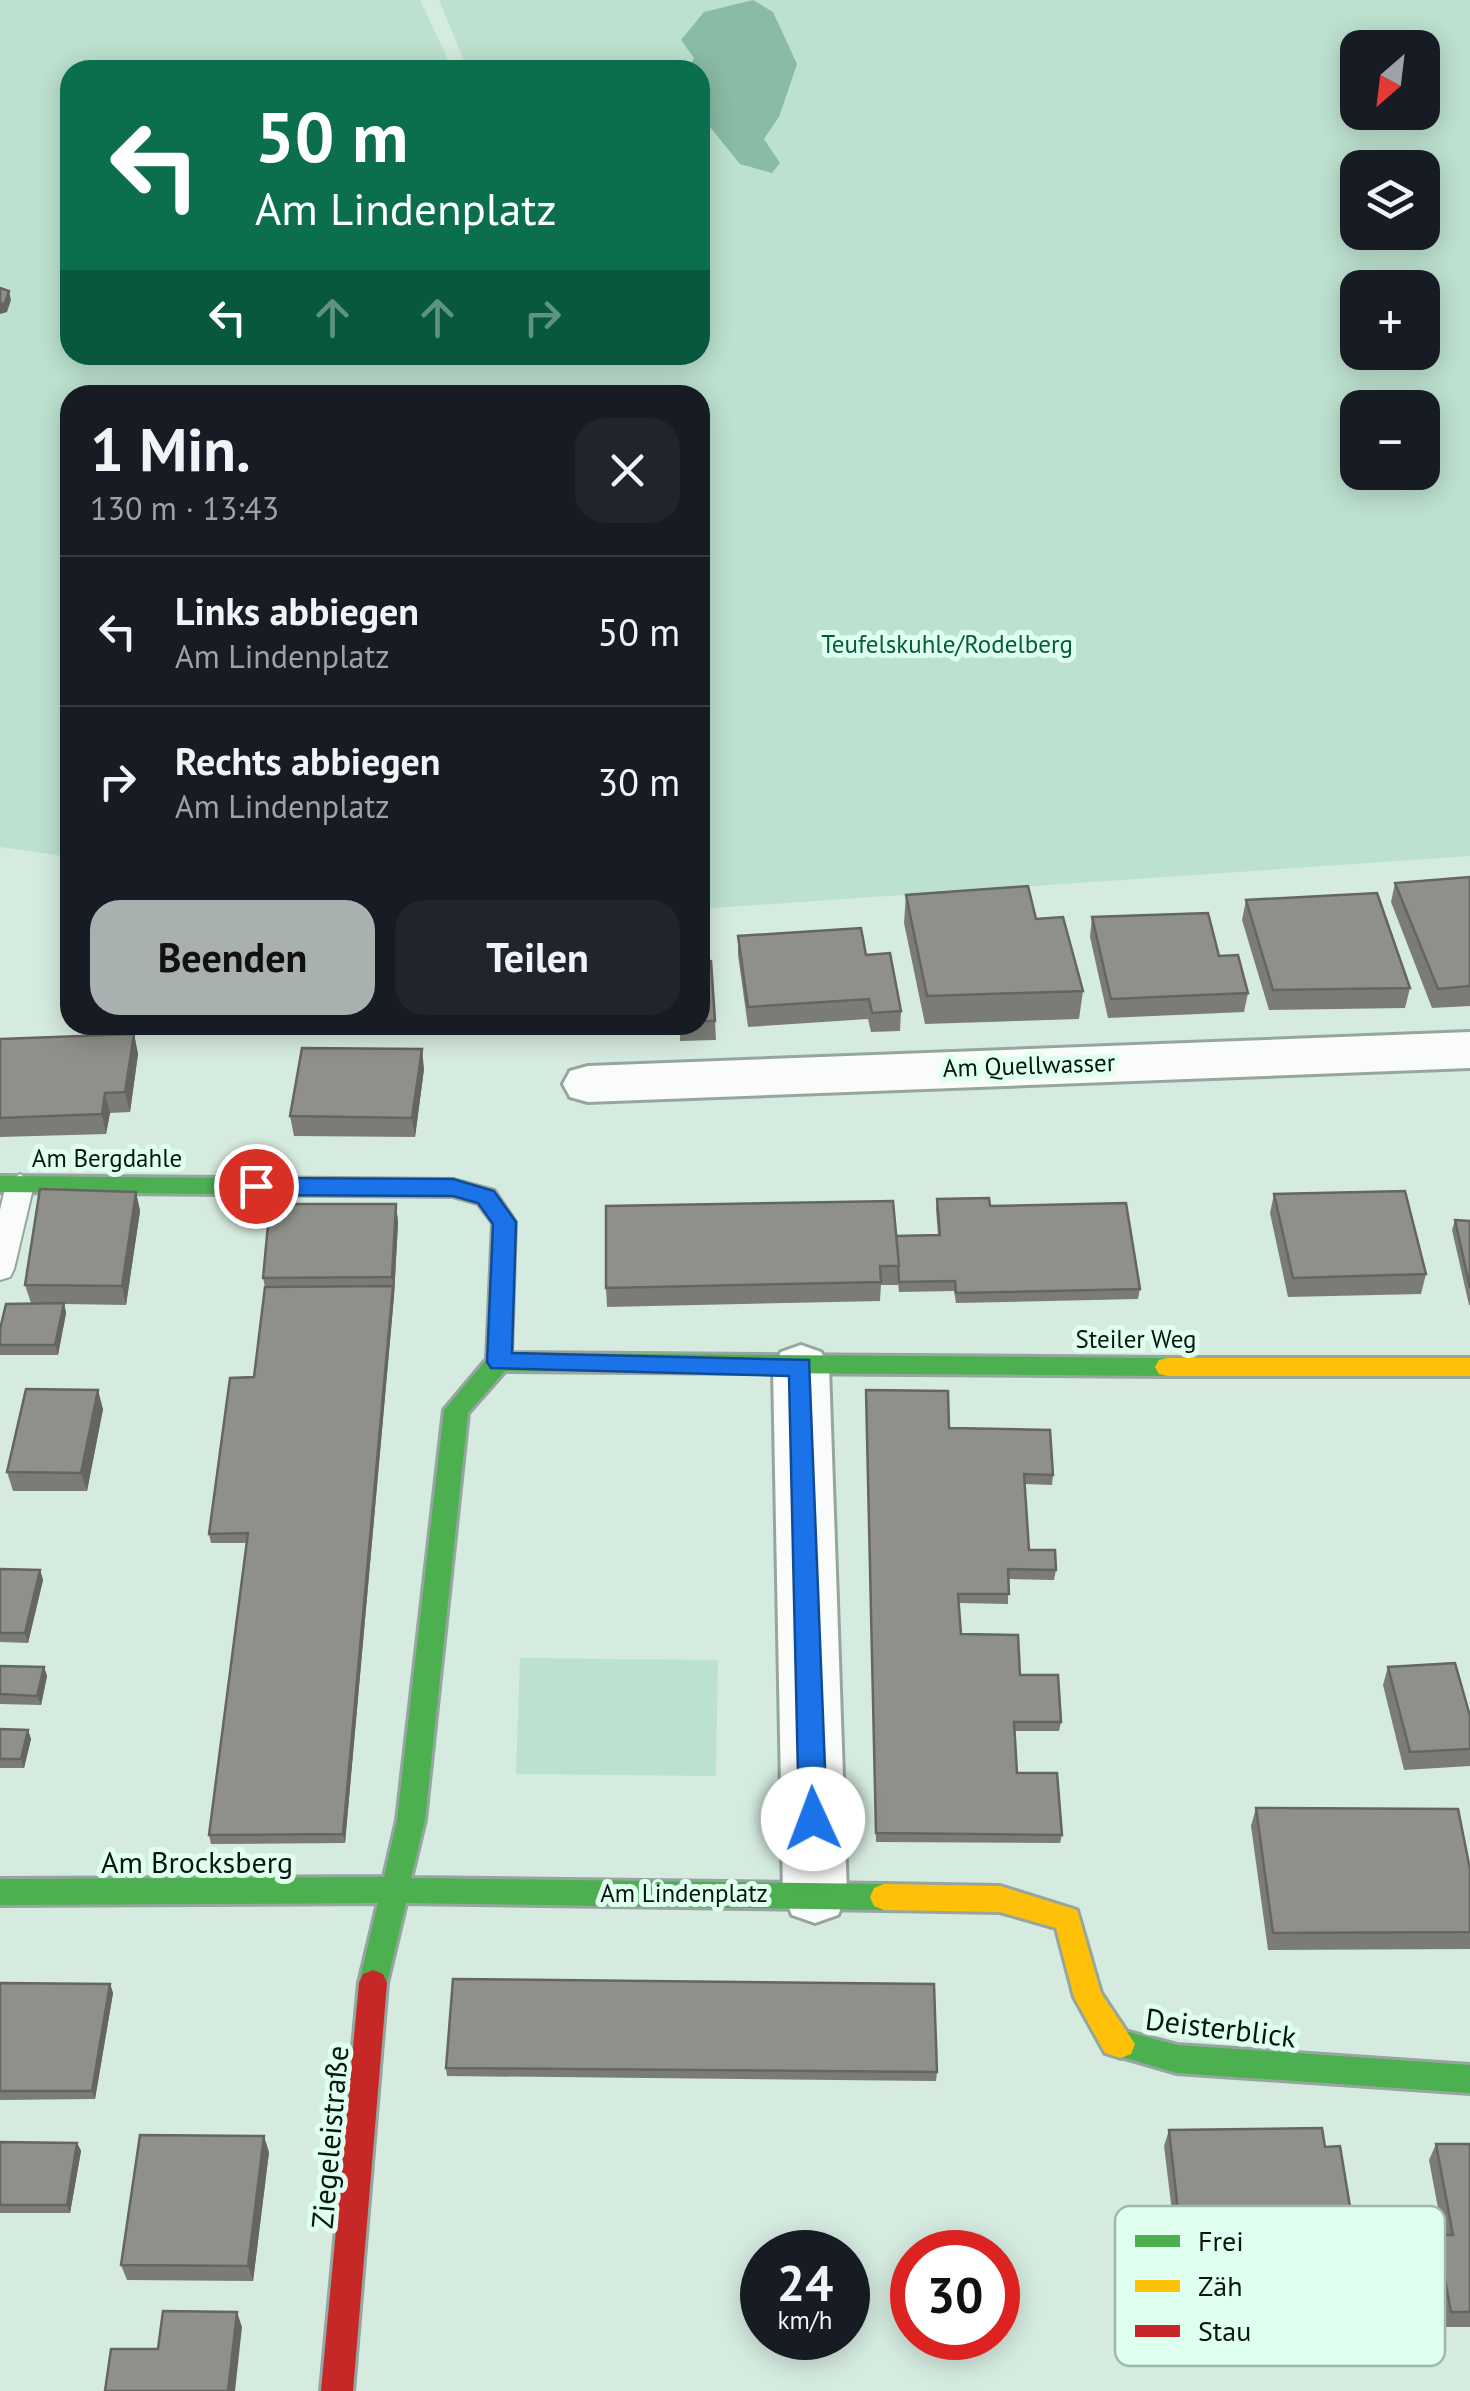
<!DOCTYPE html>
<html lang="de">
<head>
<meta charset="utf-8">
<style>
  :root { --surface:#171b24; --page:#20242c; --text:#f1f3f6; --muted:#9ea1a6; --line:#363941; --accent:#a8b1af }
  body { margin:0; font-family:"PT Sans",sans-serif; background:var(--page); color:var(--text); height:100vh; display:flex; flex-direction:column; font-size:38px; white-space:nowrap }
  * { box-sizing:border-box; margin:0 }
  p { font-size:32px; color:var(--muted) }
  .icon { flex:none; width:55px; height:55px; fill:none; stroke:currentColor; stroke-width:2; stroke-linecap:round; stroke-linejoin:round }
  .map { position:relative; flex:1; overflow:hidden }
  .drawer { position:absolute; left:60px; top:385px; width:650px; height:650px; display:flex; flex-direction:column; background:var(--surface); border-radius:30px; box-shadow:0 5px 25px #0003 }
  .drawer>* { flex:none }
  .top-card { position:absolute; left:60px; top:60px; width:650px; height:305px; border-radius:30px; box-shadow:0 5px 25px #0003; background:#0b6e4f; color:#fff; overflow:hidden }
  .needle { width:65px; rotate:208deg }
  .controls { position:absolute; left:1340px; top:30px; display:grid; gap:20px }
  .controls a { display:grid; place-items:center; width:100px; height:100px; border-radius:20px; background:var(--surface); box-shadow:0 5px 25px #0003; font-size:50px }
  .speed { position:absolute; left:740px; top:2230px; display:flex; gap:20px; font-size:50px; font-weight:700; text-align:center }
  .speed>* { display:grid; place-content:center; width:130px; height:130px; border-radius:50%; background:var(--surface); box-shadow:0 5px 25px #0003; line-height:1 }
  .speed small { font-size:25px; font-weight:400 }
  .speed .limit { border:15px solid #d22; background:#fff; color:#111 }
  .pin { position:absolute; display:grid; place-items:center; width:85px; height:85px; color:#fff; margin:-42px; border:5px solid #fff; border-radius:50%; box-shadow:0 2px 10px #0007 }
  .me { position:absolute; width:110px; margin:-55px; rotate:358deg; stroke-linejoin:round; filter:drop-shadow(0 0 8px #0008) }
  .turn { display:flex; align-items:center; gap:35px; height:210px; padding:0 30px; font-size:45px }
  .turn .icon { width:130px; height:130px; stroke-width:2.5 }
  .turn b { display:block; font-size:70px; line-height:85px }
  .lanes { display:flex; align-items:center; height:95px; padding:0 30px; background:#0003; justify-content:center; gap:50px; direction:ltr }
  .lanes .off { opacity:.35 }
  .round { display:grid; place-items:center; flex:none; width:105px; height:105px; border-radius:30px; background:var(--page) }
  .overview { display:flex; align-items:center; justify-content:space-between; height:170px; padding:0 30px }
  h1 { font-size:60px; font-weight:600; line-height:75px }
  .button { display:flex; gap:20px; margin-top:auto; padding:20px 30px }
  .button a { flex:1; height:115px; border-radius:30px; background:var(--accent); color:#111; font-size:40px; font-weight:600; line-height:115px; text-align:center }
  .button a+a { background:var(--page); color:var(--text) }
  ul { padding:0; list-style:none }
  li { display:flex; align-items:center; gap:30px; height:150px; padding:0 30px; border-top:2px solid var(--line) }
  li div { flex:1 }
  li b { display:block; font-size:38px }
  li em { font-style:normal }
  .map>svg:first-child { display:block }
  .green { fill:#bde1cf; fill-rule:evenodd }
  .water { fill:#89bba5 }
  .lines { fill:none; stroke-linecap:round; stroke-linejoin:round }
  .lane-casing { stroke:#96a69e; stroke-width:4 }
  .street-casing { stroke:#96a69e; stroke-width:6 }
  .fast-casing { stroke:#96a69e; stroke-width:6 }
  .slow-casing { stroke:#96a69e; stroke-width:6 }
  .jam-casing { stroke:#96a69e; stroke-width:6 }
  .lane { fill:#f9fcfa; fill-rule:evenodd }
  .street { fill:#f9fcfa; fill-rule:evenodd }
  .fast { fill:#4caf50; fill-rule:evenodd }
  .slow { fill:#ffc107; fill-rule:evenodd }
  .jam { fill:#c62828; fill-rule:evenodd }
  .wall { fill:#7c7c77 }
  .shaded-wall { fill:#656561 }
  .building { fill:#90908a; stroke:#656561; stroke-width:2.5 }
  .route { fill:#1a73e8; stroke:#114b97; stroke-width:2.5 }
  .labels { text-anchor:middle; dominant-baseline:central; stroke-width:10; stroke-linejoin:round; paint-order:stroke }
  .park-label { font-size:25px; fill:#055a3f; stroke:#dfffef }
  .street-label { font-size:25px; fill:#07150f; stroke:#dfffef }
  .near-street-label { font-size:30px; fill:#07150f; stroke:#dfffef }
  .key { fill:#dfffef; stroke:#9eb9ac; stroke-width:2.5 }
  .key-label { font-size:28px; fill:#07150f }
</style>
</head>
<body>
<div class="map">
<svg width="1470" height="2391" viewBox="0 0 1470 2391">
  <rect width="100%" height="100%" fill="#d5ebe0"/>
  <g class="green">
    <path d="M0,0H420L453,70H70V355H700V115L740,164H780L764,139L779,117L694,59L688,70H468L439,0H1470V856L700,909V395H70V857L0,847ZM1358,48H1422V112H1358ZM1358,168H1422V232H1358ZM1358,288H1422V352H1358ZM1358,408H1422V472H1358Z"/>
    <polygon points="520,1658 718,1660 716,1776 516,1774"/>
  </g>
  <polygon class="water" points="753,0 773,12 797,64 779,117 764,139 780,163 772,173 740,164 700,115 700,70 688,70 694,58 681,40 704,12"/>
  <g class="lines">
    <defs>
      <polygon id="lane" points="20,1174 34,1184 14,1269 10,1277 0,1280 0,1210 6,1184"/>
      <g id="street">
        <polygon points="1470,1032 1470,1068 588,1102 570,1097 563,1084 570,1071 588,1066"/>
        <polygon points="801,1345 821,1352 829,1367 847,1894 838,1915 815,1923 792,1915 783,1894 773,1367 781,1352"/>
      </g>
      <g id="fast">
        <polygon points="0,1176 453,1180 494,1191 515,1222 511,1353 1167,1358 1175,1360 1179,1367 1175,1374 1167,1376 505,1371 468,1413 425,1820 411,1878 884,1884 894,1888 898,1897 894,1906 884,1910 406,1903 387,1983 383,1992 373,1996 363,1992 359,1983 378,1903 0,1905 0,1879 384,1877 397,1820 444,1410 487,1359 493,1223 478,1203 453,1196 0,1192"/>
        <polygon points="1121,2030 1177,2045 1470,2065 1470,2093 1177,2073 1111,2054 1107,2044 1111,2034"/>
      </g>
      <g id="slow">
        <polygon points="1167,1358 1470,1358 1470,1376 1167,1376 1159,1374 1155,1367 1159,1360"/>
        <polygon points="884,1884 1000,1886 1077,1910 1101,1993 1135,2044 1131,2054 1121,2058 1105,2053 1074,1997 1056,1928 1000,1912 884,1910 874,1906 870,1897 874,1888"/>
      </g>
      <polygon id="jam" points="373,1970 383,1974 387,1983 353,2391 321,2391 359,1983 363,1974"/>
    </defs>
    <use href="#lane" class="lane-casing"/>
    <use href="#street" class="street-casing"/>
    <use href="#fast" class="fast-casing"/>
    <use href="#slow" class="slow-casing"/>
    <use href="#jam" class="jam-casing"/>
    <use href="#lane" class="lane"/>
    <use href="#street" class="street"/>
    <use href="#fast" class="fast"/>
    <use href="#slow" class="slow"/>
    <use href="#jam" class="jam"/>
  </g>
  <g class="wall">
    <polygon points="1470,877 1470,1006 1432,1008 1391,902 1395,883"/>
    <polygon points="906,895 1036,919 1083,991 1079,1019 925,1024 904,923"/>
    <polygon points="1246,900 1410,988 1405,1008 1269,1010 1242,920"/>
    <polygon points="1092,917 1219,956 1248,993 1244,1012 1108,1018 1090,937"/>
    <polygon points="738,936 866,955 901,1011 900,1031 871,1032 868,1019 748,1027 738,955"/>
    <polygon points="700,962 715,1021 716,1040 680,1041 680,1031 564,1035 564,1025 700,1025"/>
    <polygon points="134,1034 138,1054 130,1112 110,1113 106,1134 0,1137 0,1039"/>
    <polygon points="424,1069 415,1137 294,1136 290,1116"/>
    <polygon points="136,1192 140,1211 126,1305 64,1304 66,1313 58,1355 0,1355 0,1329 31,1303 25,1285"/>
    <polygon points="1274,1194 1426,1274 1421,1294 1288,1297 1270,1213"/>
    <polygon points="937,1199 990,1206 1140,1289 1138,1299 956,1303 954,1291 899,1292 898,1283 898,1285 881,1285 880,1301 607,1307 606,1288 896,1236 938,1235 936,1209"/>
    <polygon points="396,1204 398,1223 394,1296 345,1843 211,1844 209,1835 246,1543 211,1543 209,1534 254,1377 265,1287 263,1278"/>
    <polygon points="1455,1220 1470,1221 1470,1305 1469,1305 1452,1230"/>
    <polygon points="866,1390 1053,1475 1052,1485 1024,1484 1029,1550 1056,1570 1054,1580 1008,1579 1008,1604 959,1603 961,1634 1020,1675 1061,1722 1059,1731 1014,1731 1017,1773 1062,1835 1060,1843 876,1842"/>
    <polygon points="103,1409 87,1491 13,1491 7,1472"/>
    <polygon points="0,1569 40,1570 43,1580 28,1643 0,1642"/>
    <polygon points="0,1666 44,1667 47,1676 41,1705 0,1704"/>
    <polygon points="1388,1667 1470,1716 1470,1766 1404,1770 1383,1685"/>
    <polygon points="0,1729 28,1730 31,1739 24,1768 0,1768"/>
    <polygon points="1256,1808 1470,1869 1470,1949 1268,1950 1251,1826"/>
    <polygon points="0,1983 110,1984 113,1993 95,2099 0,2100"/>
    <polygon points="446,2068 937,2072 936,2081 447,2076"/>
    <polygon points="1169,2130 1325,2147 1369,2322 1363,2337 1308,2337 1296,2255 1227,2255 1232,2297 1227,2311 1162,2312 1153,2236 1158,2221 1173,2220 1164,2146"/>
    <polygon points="0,2142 77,2143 81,2151 70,2213 0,2213"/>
    <polygon points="1436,2144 1470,2144 1470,2327 1444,2327 1430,2250 1437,2235 1443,2235 1429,2160"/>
    <polygon points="269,2152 253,2281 127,2280 121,2265"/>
  </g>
  <g class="shaded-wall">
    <polygon points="9,291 11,300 7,312 0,314 0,304"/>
    <polygon points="134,1034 138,1054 130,1112 125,1092"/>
    <polygon points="422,1049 424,1069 415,1137 412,1118"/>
    <polygon points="105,1093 110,1113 106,1134 102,1114"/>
    <polygon points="136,1192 140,1211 126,1305 122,1286"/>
    <polygon points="396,1204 398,1223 394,1296 345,1843 343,1834 393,1286 392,1277"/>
    <polygon points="64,1303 66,1313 58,1355 55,1345"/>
    <polygon points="98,1390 103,1409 87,1491 81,1473"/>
    <polygon points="40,1570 43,1580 28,1643 25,1633"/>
    <polygon points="44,1667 47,1676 41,1705 37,1696"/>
    <polygon points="28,1730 31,1739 24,1768 21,1759"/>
    <polygon points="110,1984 113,1993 95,2099 92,2091"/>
    <polygon points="264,2136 269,2152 253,2281 248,2266"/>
    <polygon points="77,2143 81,2151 70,2213 67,2205"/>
    <polygon points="237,2312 242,2327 235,2391 228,2391"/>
  </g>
  <g class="building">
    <polygon points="0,288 9,291 5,303 0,304"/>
    <polygon points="1470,877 1470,986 1438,989 1395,883"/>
    <polygon points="1028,886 1036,919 1063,917 1083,991 927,996 906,895"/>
    <polygon points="1377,893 1410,988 1273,990 1246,900"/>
    <polygon points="1208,913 1219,956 1238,955 1248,993 1111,999 1092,917"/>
    <polygon points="861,928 866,955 890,953 901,1011 872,1013 869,999 748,1007 738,936"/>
    <polygon points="711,961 715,1021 700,1021 700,962"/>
    <polygon points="134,1034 125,1092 105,1093 102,1114 0,1118 0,1039"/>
    <polygon points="302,1048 422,1049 412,1118 290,1116"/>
    <polygon points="40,1189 136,1192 122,1286 25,1285"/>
    <polygon points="1405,1191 1426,1274 1293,1278 1274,1194"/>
    <polygon points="989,1198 990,1206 1126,1203 1140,1289 956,1293 955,1281 899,1282 896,1236 940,1235 937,1199"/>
    <polygon points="893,1201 899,1266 880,1266 881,1282 606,1288 606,1206"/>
    <polygon points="270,1204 396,1204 392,1277 263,1278"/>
    <polygon points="1455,1220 1470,1221 1470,1288"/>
    <polygon points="393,1286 343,1834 209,1835 248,1533 209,1534 230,1378 254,1377 265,1287"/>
    <polygon points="64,1303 55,1345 0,1345 0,1329 6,1304"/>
    <polygon points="26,1389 98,1390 81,1473 7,1472"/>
    <polygon points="866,1390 948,1391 949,1428 1050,1430 1053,1475 1024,1474 1029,1550 1055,1550 1056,1570 1008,1569 1009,1594 958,1594 961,1634 1018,1635 1020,1675 1058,1675 1061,1722 1014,1722 1017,1773 1057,1773 1062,1835 876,1833"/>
    <polygon points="0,1569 40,1570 25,1633 0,1633"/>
    <polygon points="1455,1663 1470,1716 1470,1749 1410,1752 1388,1667"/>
    <polygon points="0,1666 44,1667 37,1696 0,1694"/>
    <polygon points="0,1729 28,1730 21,1759 0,1759"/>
    <polygon points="1256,1808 1458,1809 1470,1869 1470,1932 1273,1933"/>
    <polygon points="453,1979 934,1984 937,2072 446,2068"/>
    <polygon points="0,1983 110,1984 92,2091 0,2091"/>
    <polygon points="1322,2128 1325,2147 1340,2146 1369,2322 1314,2322 1302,2240 1225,2240 1232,2297 1167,2297 1158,2221 1179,2220 1169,2130"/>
    <polygon points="140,2135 264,2136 248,2266 121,2265"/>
    <polygon points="0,2142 77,2143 67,2205 0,2205"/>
    <polygon points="1436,2144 1470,2144 1470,2312 1451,2312 1437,2235 1453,2235"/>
    <polygon points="163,2311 237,2312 228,2391 105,2391 111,2349 158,2349"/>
  </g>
  <polygon class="route" points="256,1178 453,1179 494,1191 516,1222 512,1353 809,1360 827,1819 823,1827 813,1831 803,1827 799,1819 789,1376 491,1368 487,1362 493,1224 478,1203 453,1196 256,1195 245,1186"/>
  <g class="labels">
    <g class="park-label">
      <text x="947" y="644">Teufelskuhle/Rodelberg</text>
    </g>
    <g class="street-label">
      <text transform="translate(1029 1065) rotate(-2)">Am Quellwasser</text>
      <text x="107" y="1158">Am Bergdahle</text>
      <text x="1136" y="1339">Steiler Weg</text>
      <text x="684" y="1893">Am Lindenplatz</text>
    </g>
    <g class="near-street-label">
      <text x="197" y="1861">Am Brocksberg</text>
      <text transform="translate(1221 2027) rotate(7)">Deisterblick</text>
      <text transform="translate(329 2137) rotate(-85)">Ziegeleistraße</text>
    </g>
  </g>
  <rect x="1115" y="2206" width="330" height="160" rx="15" class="key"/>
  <rect x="1135" y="2235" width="45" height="12" fill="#4caf50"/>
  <rect x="1135" y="2280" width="45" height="12" fill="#ffc107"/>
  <rect x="1135" y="2325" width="45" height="12" fill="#c62828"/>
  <g class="key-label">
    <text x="1198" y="2251">Frei</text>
    <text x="1198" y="2296">Zäh</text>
    <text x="1198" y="2341">Stau</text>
  </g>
</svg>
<div class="controls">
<a><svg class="needle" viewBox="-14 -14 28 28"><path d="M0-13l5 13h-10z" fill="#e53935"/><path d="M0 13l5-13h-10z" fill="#9ea1a6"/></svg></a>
<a><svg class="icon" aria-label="layers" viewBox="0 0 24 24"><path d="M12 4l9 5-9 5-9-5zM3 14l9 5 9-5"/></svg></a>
<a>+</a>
<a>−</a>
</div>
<div class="speed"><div>24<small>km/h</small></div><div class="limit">30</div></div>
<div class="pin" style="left:256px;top:1186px;background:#d93025"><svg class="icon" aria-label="arrive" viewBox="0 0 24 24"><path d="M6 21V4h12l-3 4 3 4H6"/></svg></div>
<svg class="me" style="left:813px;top:1819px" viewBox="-20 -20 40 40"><circle r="19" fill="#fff"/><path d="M0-13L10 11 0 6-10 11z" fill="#1a73e8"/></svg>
<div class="top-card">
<div class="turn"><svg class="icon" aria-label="left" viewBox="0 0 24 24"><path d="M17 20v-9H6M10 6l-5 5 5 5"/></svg><div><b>50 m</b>Am Lindenplatz</div></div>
<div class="lanes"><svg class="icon" aria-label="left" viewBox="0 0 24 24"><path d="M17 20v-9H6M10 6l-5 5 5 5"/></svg><svg class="icon off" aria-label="ahead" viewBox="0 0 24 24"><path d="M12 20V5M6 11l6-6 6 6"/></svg><svg class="icon off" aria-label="ahead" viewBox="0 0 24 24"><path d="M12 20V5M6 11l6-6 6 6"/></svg><svg class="icon off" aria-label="right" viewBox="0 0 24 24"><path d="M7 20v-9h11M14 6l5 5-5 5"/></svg></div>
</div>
<section class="drawer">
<div class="overview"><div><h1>1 Min.</h1><p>130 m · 13:43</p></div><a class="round"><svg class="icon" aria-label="close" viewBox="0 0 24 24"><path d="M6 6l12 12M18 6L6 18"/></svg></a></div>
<ul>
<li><svg class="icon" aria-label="left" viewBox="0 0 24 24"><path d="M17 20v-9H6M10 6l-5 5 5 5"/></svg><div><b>Links abbiegen</b><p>Am Lindenplatz</p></div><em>50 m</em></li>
<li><svg class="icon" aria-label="right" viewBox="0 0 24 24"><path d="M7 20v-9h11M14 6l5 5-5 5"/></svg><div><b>Rechts abbiegen</b><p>Am Lindenplatz</p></div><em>30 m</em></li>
</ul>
<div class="button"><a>Beenden</a><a>Teilen</a></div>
</section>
</div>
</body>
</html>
